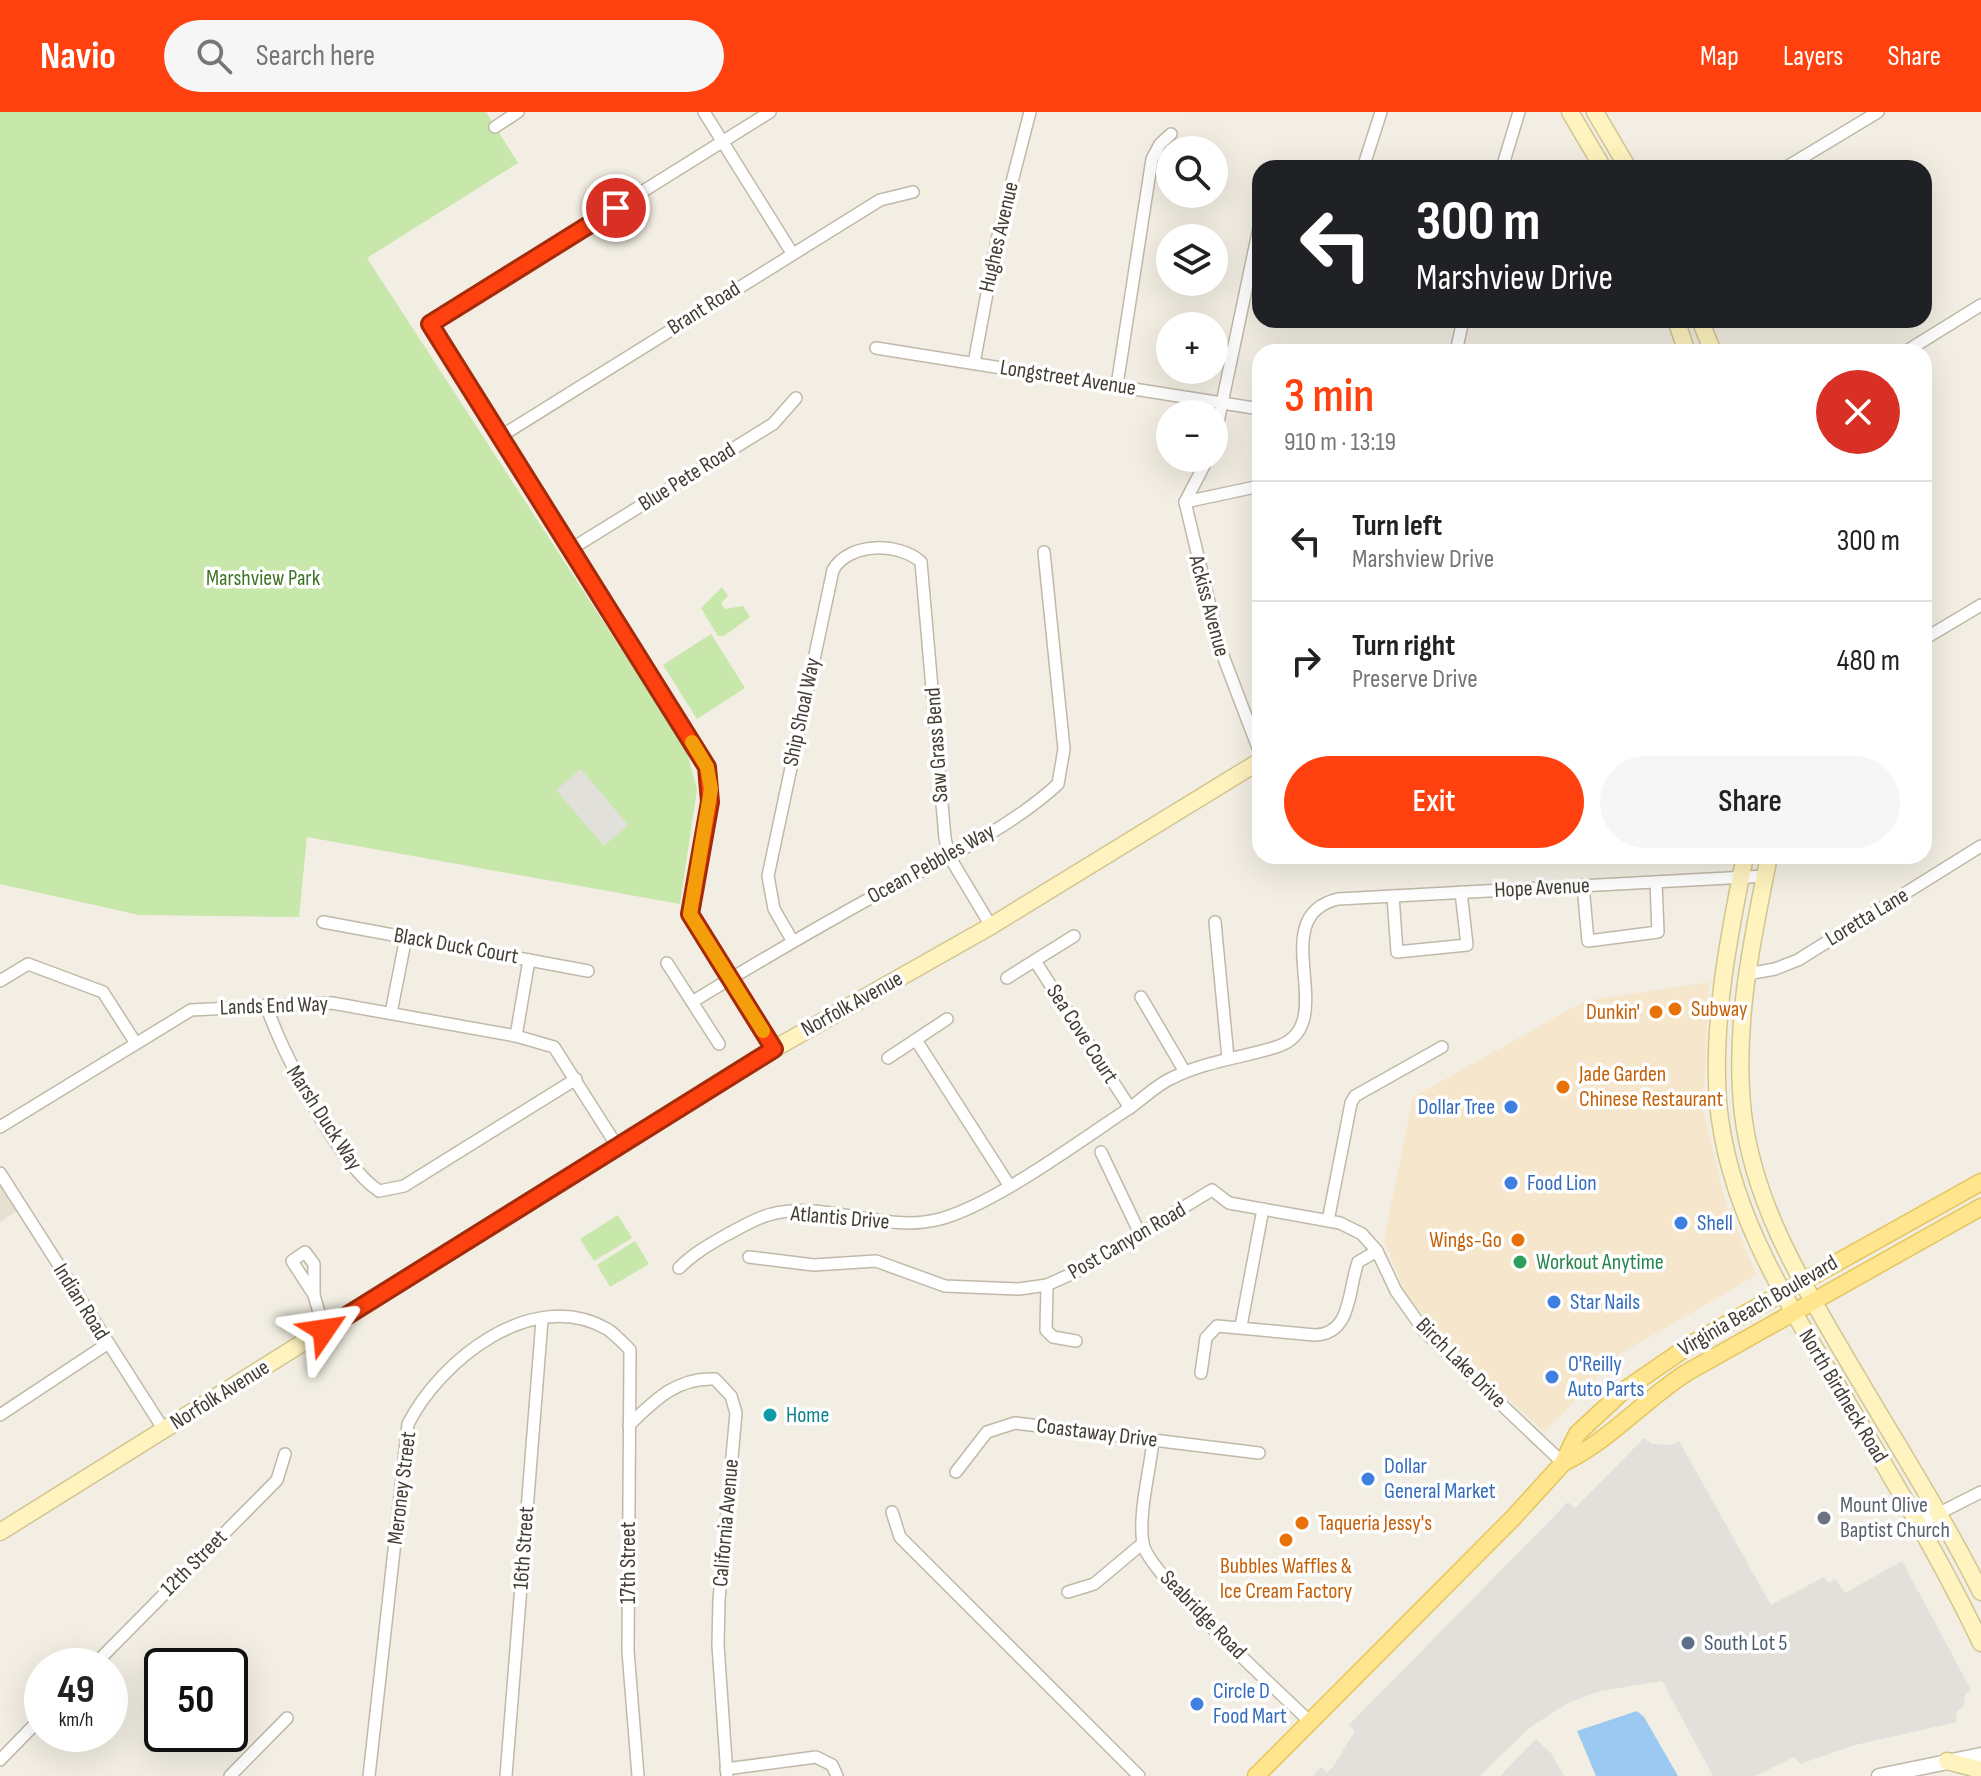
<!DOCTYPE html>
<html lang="en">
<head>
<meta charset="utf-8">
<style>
  :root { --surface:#fff; --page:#f6f6f6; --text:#222; --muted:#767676; --line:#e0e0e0; --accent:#fe410e }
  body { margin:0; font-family:"Sofia Sans Condensed",sans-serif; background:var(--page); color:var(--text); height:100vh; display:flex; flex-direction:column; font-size:30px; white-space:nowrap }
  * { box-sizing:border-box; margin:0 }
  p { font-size:26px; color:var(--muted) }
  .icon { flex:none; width:44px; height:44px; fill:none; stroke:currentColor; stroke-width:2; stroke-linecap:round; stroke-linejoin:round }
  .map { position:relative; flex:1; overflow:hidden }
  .sheet { position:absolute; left:1252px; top:232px; width:680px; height:520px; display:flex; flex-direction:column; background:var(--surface); border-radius:24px; box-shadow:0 8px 32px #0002 }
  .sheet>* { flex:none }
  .hud { position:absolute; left:1252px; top:48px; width:680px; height:168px; border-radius:24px; box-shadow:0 8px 32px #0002; background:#202124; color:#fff; overflow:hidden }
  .controls { position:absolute; left:1156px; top:24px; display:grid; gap:16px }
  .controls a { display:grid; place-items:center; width:72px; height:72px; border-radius:50%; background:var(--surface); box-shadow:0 8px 32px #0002; font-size:40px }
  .speed { position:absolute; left:24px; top:1536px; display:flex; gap:16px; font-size:40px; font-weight:700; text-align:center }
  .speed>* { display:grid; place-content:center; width:104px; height:104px; border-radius:50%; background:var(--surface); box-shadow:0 8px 32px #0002; line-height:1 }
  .speed small { font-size:20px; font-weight:400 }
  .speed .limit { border:4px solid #111; border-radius:12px; background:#fff; color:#111 }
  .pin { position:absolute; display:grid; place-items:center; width:68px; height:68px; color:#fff; margin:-34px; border:4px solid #fff; border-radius:50%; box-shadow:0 2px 8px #0007 }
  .me { position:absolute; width:88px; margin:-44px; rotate:58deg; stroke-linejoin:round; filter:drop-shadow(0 0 6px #0008) }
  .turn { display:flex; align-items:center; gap:28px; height:168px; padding:0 32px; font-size:36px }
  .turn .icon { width:104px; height:104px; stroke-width:2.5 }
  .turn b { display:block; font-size:56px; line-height:68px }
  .round { display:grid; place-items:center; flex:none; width:84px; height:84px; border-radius:42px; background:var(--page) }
  .head { display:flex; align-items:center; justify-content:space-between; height:136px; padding:0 32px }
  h1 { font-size:48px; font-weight:600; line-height:60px; color:var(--accent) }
  .cta { display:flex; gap:16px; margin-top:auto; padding:16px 32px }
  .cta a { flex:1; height:92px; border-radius:48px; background:var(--accent); color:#fff; font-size:32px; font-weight:600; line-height:92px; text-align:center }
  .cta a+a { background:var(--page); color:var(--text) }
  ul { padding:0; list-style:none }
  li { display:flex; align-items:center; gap:24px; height:120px; padding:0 32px; border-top:2px solid var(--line) }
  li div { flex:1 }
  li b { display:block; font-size:30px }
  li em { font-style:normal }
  header { display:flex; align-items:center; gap:48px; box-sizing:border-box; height:112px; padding:0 40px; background:var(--accent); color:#fff }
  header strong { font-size:38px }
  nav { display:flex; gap:44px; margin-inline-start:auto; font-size:28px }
  .search { width:560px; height:72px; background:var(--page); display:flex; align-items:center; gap:20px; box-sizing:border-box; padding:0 28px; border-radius:44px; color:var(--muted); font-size:30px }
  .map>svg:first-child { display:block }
  .residential { fill:#e6e0d1 }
  .commercial { fill:#f5e6cc }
  .green { fill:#c8e7aa }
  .parking { fill:#e2e0db }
  .water { fill:#9cc9f1 }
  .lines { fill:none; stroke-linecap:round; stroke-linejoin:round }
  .minor-casing { stroke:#c0b9a8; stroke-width:14 }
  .tertiary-casing { stroke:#c0b9a8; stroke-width:17 }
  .secondary-casing { stroke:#d3c591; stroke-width:19 }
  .primary-casing { stroke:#e5c55d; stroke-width:19 }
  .minor { stroke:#fff; stroke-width:11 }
  .tertiary { stroke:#fff; stroke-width:14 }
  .secondary { stroke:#fff4bf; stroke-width:16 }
  .primary { stroke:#ffe68e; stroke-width:16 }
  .route-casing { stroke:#a52a09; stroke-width:20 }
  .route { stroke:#fe410e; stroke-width:14 }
  .slow { stroke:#f59e0b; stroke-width:14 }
  .food-dot { fill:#e8710a; stroke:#fff; stroke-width:3 }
  .shop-dot { fill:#3f7fe0; stroke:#fff; stroke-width:3 }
  .leisure-dot { fill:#2e9e5b; stroke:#fff; stroke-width:3 }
  .culture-dot { fill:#0f9aa8; stroke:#fff; stroke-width:3 }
  .worship-dot { fill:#6b7280; stroke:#fff; stroke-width:3 }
  .service-dot { fill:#5c6f8a; stroke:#fff; stroke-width:3 }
  .labels { text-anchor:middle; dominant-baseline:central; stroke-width:7; stroke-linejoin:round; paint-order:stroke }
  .street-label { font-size:22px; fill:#433e33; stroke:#fff }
  .park-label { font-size:22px; fill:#3f7526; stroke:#fff }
  .food-label { font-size:22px; fill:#c56008; stroke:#fff; text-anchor:start }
  .shop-label { font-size:22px; fill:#366cbe; stroke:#fff; text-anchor:start }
  .leisure-label { font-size:22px; fill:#27864d; stroke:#fff; text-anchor:start }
  .culture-label { font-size:22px; fill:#0d838f; stroke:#fff; text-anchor:start }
  .worship-label { font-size:22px; fill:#5b616d; stroke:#fff; text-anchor:start }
  .service-label { font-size:22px; fill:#4e5e75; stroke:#fff; text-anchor:start }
</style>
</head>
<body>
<header>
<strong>Navio</strong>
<div class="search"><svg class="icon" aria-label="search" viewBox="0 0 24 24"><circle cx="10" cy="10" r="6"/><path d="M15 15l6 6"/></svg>Search here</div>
<nav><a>Map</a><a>Layers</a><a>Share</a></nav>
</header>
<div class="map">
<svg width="1981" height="1664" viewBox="0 0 1981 1664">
  <rect width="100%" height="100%" fill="#f2eee3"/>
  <polygon class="residential" points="0,1072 17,1099 0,1110"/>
  <polygon class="commercial" points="1709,870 1703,998 1726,1092 1757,1163 1620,1242 1545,1320 1449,1234 1407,1184 1384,1128 1413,985 1585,889"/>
  <g class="green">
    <polygon points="0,0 486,0 518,51 367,146 686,637 697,677 680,792 307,725 299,805 139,803 0,772"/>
    <polygon points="722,475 728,484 721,491 725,497 743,494 750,505 724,524 718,524 701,496"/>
    <polygon points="711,522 745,576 697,607 663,553"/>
    <polygon points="618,1103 632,1126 594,1149 580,1127"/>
    <polygon points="635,1129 649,1152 610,1175 597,1153"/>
  </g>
  <g class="parking">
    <polygon points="581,657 628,713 604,734 556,678"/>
    <polygon points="1644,1326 1652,1332 1672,1333 1679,1329 1771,1493 1824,1465 1829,1471 1835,1467 1845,1481 1902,1449 1971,1578 1965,1582 1964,1593 1956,1601 1957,1610 1855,1633 1800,1652 1794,1645 1755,1664 1713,1664 1662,1569 1600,1579 1568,1591 1529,1616 1480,1664 1313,1664 1321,1655 1327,1661 1333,1655 1355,1619 1349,1613 1568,1390 1575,1396"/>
    <polygon points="1536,1627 1551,1641 1564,1664 1500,1664"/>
  </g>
  <polygon class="water" points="1637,1599 1644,1605 1678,1664 1596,1664 1577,1619"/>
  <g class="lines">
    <defs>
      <g id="minor">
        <polyline points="704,0 792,141"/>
        <polyline points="770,0 430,212 707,655 710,690 690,802 774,937"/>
        <polyline points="495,15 518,0"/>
        <polyline points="1363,56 1381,0"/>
        <polyline points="1502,56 1519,0"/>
        <polyline points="1785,56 1878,0"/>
        <polyline points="876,236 1260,297"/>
        <polyline points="1456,240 1463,208"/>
        <polyline points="1905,240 1981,193"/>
        <polyline points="974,251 997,128 1030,0"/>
        <polyline points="1117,273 1152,47 1160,32 1171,22"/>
        <polyline points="501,324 880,88 913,80"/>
        <polyline points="1214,329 1260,111"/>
        <polyline points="1208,346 1185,390 1220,536 1260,641"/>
        <polyline points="1185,390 1260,374"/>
        <polyline points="571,437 773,312 796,286"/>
        <polyline points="1924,527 1981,493"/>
        <polyline points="1583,773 1588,829 1658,820 1656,770"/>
        <polyline points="1393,784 1397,840 1467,833 1461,780"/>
        <polyline points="323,810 588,859"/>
        <polyline points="1215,810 1228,946"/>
        <path d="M792,828L774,797L768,764L833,458C849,430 899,430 921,450L945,726L949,744L991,814"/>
        <polyline points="1035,849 1130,996"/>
        <polyline points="667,851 719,932"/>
        <polyline points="1747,862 1775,857 1798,848 1981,734"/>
        <polyline points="1007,866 1074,824"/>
        <polyline points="0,869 28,852 103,880 135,930"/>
        <polyline points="1141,885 1185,960"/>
        <path d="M692,890C753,853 814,817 876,783C937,750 1007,719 1058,672L1064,637L1044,440"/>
        <path d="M266,893C282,940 338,1052 379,1079L404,1074L576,967"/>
        <polyline points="391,901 406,825"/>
        <polyline points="516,924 529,848"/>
        <polyline points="916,928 1009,1073"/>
        <polyline points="888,946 947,907"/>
        <polyline points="0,1015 191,898 332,891 516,924 554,935 617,1034"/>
        <polyline points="1101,1040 1141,1124"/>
        <polyline points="0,1061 164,1318"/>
        <polyline points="1328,1109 1351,991 1355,984 1442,935"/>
        <polyline points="749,1145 814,1153 876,1149 945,1174 1019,1177 1047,1173 1080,1158 1212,1078 1229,1091 1340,1111 1362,1122 1377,1139 1396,1179 1425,1220 1563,1351"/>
        <path d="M679,1156C694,1141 710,1132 728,1122C742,1115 757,1105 772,1102C827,1088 885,1122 940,1107C993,1093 1080,1029 1128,997C1143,987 1156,973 1172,966C1206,949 1241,946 1276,935C1345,914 1261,805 1338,787L1765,764"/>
        <polyline points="1047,1173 1046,1218 1053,1225 1076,1229"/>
        <polyline points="314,1183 292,1149 305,1140 314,1152 314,1183 324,1218"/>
        <polyline points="1241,1214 1263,1097"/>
        <path d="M1201,1261L1206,1226L1217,1214L1315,1223C1352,1222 1348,1178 1358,1150L1377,1139"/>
        <polyline points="0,1303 107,1232"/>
        <path d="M629,1313C655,1288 677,1265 715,1267L731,1284L736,1301L719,1488L718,1533L727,1664"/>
        <path d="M1153,1328C1150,1360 1138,1400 1143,1432C1149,1463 1280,1580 1309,1609"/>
        <polyline points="956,1360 987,1320 1015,1311 1259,1341"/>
        <polyline points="892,1400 900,1425 1139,1664"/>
        <polyline points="1918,1412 1981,1380"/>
        <polyline points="1068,1480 1094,1472 1143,1431"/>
        <polyline points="93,1554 277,1368 285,1342"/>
        <polyline points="0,1648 42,1605"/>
        <polyline points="726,1657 816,1645 832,1653 837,1664"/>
        <polyline points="230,1664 287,1606"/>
        <path d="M369,1664L408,1312C440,1249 532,1174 607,1217C615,1222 623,1231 630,1238L628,1539L638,1664"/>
        <polyline points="506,1664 542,1208"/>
      </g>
      <polyline id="tertiary" points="1879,1664 1981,1643"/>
      <g id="secondary">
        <polyline points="1570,0 1603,56"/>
        <polyline points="1595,0 1628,56"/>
        <polyline points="1676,208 1687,240"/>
        <polyline points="1700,208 1713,240"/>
        <path d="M1745,744C1729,823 1712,909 1718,990C1728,1102 1790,1194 1846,1288C1893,1368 1941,1447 1981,1531"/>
        <path d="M1769,744C1752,828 1733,915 1743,1002C1754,1092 1800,1167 1845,1244C1891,1323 1940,1399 1981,1480"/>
        <polyline points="0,1420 763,943 991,814 1260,649"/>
        <polyline points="1947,1649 1981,1658"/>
      </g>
      <g id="primary">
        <path d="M1563,1351C1609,1329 1643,1289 1686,1261L1981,1095"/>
        <polyline points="1256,1664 1513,1406 1563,1351 1577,1322 1623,1279 1693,1231 1981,1070"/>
      </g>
    </defs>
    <use href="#minor" class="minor-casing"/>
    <use href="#tertiary" class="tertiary-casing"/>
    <use href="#secondary" class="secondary-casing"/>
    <use href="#primary" class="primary-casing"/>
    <use href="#minor" class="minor"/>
    <use href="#tertiary" class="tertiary"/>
    <use href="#secondary" class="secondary"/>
    <use href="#primary" class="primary"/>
  </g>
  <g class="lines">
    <defs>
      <polyline id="route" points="324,1218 774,937 690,802 710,690 707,655 430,212 616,96"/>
    </defs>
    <use href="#route" class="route-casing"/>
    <use href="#route" class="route"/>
    <polyline class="slow" points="692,630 707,655 711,677 690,802 763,919"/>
  </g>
  <g class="food-dot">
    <circle cx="1675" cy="897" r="8"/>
    <circle cx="1656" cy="900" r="8"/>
    <circle cx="1563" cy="975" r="8"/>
    <circle cx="1518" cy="1128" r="8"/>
    <circle cx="1302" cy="1411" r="8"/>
    <circle cx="1286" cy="1428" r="8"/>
  </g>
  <g class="shop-dot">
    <circle cx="1511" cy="995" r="8"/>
    <circle cx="1511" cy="1071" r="8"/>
    <circle cx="1681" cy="1111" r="8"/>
    <circle cx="1554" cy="1190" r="8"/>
    <circle cx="1552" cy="1265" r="8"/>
    <circle cx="1368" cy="1367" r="8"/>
    <circle cx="1197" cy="1592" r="8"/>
  </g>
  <circle class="leisure-dot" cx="1520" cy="1150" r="8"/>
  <circle class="culture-dot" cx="770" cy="1303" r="8"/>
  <circle class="worship-dot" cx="1824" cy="1406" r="8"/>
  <circle class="service-dot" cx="1688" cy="1531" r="8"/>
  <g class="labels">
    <g class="street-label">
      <text transform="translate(999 125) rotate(-77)">Hughes Avenue</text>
      <text transform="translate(704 196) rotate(-32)">Brant Road</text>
      <text transform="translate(1068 266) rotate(9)">Longstreet Avenue</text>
      <text transform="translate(687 365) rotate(-32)">Blue Pete Road</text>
      <text transform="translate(1209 494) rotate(75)">Ackiss Avenue</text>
      <text transform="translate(802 600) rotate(-78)">Ship Shoal Way</text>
      <text transform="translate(937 633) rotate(-94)">Saw Grass Bend</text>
      <text transform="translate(931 752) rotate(-29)">Ocean Pebbles Way</text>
      <text transform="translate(1542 776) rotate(-3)">Hope Avenue</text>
      <text transform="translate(1867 805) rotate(-31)">Loretta Lane</text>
      <text transform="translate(456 834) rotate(10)">Black Duck Court</text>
      <text transform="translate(852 892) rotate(-29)">Norfolk Avenue</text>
      <text transform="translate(274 894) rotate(-2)">Lands End Way</text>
      <text transform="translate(1082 922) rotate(57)">Sea Cove Court</text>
      <text transform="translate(324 1006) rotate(57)">Marsh Duck Way</text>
      <text transform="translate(840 1106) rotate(5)">Atlantis Drive</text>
      <text transform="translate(1127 1129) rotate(-30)">Post Canyon Road</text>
      <text transform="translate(81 1190) rotate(58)">Indian Road</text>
      <text transform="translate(1758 1194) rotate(-30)">Virginia Beach Boulevard</text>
      <text transform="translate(1461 1251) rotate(45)">Birch Lake Drive</text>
      <text transform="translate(220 1283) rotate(-32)">Norfolk Avenue</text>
      <text transform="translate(1843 1284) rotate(59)">North Birdneck Road</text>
      <text transform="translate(1097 1321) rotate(7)">Coastaway Drive</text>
      <text transform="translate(402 1376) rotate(-83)">Meroney Street</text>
      <text transform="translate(726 1411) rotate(-85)">California Avenue</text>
      <text transform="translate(524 1436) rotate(-86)">16th Street</text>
      <text transform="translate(194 1451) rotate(-45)">12th Street</text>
      <text transform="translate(628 1451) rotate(-90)">17th Street</text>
      <text transform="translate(1203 1503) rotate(46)">Seabridge Road</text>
    </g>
    <g class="park-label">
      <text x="263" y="466">Marshview Park</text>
    </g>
    <g class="food-label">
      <text x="1691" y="897">Subway</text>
      <text x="1640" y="900" text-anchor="end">Dunkin'</text>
      <text x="1579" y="962">Jade Garden<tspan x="1579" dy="25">Chinese Restaurant</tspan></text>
      <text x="1502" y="1128" text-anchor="end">Wings-Go</text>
      <text x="1318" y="1411">Taqueria Jessy's</text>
      <text x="1286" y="1454" text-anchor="middle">Bubbles Waffles &amp;<tspan x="1286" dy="25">Ice Cream Factory</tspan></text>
    </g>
    <g class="shop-label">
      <text x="1495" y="995" text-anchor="end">Dollar Tree</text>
      <text x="1527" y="1071">Food Lion</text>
      <text x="1697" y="1111">Shell</text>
      <text x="1570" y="1190">Star Nails</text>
      <text x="1568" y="1252">O'Reilly<tspan x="1568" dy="25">Auto Parts</tspan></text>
      <text x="1384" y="1354">Dollar<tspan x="1384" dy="25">General Market</tspan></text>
      <text x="1213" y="1579">Circle D<tspan x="1213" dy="25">Food Mart</tspan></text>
    </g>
    <g class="leisure-label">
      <text x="1536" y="1150">Workout Anytime</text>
    </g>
    <g class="culture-label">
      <text x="786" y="1303">Home</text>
    </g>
    <g class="worship-label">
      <text x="1840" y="1393">Mount Olive<tspan x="1840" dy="25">Baptist Church</tspan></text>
    </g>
    <g class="service-label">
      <text x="1704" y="1531">South Lot 5</text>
    </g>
  </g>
</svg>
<div class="controls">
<a><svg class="icon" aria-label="search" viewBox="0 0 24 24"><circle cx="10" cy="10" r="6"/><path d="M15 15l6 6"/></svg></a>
<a><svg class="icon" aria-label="layers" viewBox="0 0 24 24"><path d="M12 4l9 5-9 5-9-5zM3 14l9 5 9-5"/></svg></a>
<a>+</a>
<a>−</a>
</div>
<div class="speed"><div>49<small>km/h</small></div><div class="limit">50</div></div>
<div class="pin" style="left:616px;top:96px;background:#d93025"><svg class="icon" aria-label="arrive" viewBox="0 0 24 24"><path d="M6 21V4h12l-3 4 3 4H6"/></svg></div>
<svg class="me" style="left:324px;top:1218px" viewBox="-20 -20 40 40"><path d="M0-17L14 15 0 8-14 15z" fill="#fe410e" stroke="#fff" stroke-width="4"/></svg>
<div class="hud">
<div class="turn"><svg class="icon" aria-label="left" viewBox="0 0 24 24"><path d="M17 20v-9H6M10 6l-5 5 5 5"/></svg><div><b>300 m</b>Marshview Drive</div></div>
</div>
<section class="sheet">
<div class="head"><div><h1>3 min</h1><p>910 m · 13:19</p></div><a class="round" style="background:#d93025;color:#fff"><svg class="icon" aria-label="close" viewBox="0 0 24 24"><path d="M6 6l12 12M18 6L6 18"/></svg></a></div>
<ul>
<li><svg class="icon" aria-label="left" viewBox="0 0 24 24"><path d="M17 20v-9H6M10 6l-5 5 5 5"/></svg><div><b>Turn left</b><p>Marshview Drive</p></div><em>300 m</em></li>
<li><svg class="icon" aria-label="right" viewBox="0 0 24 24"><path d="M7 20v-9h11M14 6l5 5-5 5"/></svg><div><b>Turn right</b><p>Preserve Drive</p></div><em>480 m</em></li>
</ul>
<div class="cta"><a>Exit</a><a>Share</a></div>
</section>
</div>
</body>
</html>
